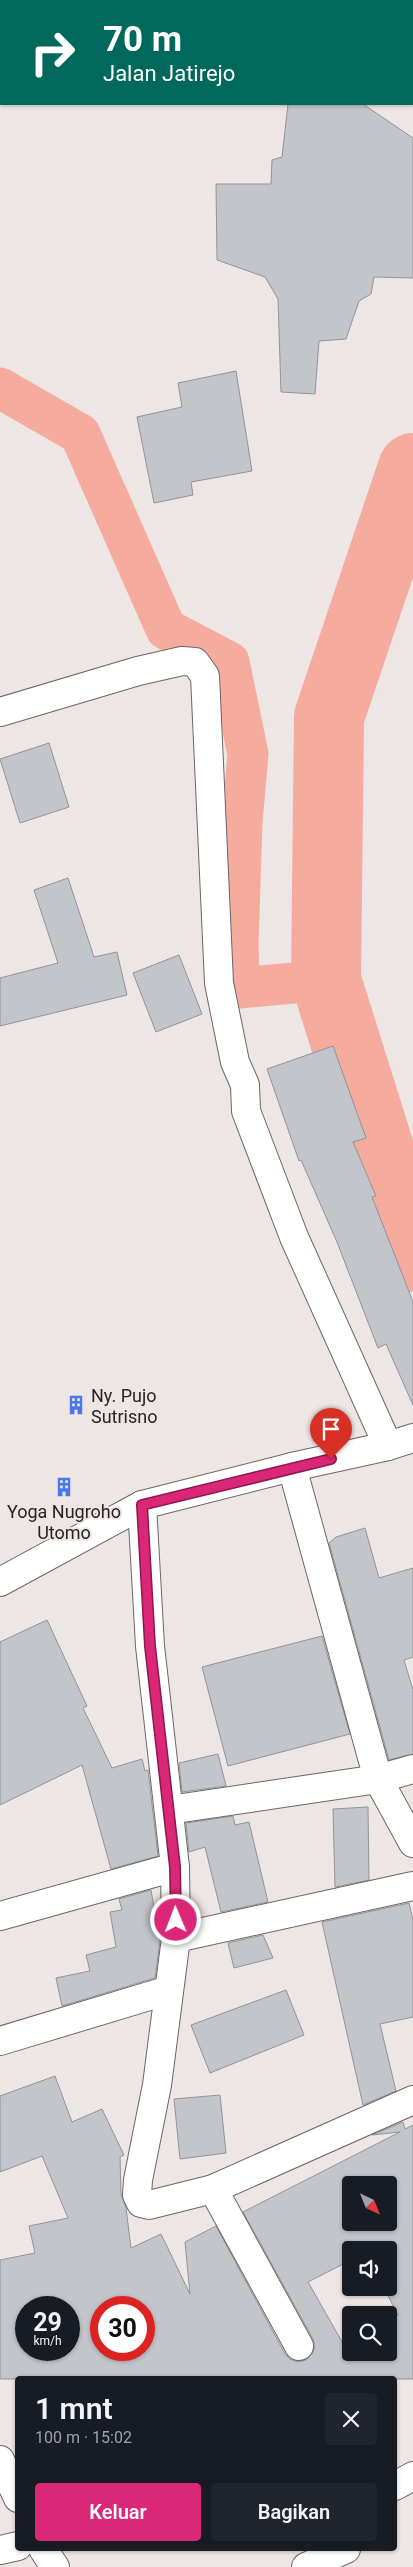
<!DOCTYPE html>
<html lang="id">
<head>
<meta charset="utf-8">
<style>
  :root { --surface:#171b24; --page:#20242c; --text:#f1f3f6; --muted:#9ea1a6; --accent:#db2777 }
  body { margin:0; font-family:Roboto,sans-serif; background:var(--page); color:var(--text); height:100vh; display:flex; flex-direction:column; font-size:19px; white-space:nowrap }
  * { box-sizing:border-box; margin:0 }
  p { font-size:16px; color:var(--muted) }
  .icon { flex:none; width:28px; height:28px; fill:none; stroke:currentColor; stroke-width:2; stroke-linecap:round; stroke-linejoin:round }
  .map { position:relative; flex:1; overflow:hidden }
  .side { position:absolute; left:15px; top:2376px; width:382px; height:175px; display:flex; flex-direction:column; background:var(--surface); border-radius:5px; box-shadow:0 1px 4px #0004 }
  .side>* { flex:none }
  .banner { position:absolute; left:0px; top:0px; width:414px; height:105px; box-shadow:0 1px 4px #0004; background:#00695c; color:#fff; overflow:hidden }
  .needle { width:32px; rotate:137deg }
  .controls { position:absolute; left:342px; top:2176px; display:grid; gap:10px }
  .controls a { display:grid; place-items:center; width:55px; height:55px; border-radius:5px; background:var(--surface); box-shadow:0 1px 4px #0004; font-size:25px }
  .speed { position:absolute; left:15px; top:2296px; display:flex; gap:10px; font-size:25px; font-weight:700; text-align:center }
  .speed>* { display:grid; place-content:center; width:65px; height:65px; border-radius:50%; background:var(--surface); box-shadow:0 1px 4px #0004; line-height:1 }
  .speed small { font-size:12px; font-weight:400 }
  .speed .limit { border:8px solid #d22; background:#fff; color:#111 }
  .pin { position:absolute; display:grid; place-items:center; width:42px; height:42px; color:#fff; margin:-51px -21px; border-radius:50% 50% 50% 0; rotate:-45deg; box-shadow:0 0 5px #0007 }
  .pin .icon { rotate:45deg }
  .me { position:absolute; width:55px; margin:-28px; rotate:359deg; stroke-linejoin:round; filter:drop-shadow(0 0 4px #0008) }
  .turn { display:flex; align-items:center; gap:18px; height:105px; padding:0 20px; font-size:22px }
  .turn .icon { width:65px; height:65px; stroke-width:2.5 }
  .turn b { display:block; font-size:35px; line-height:42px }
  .round { display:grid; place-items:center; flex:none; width:52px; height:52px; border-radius:5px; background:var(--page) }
  .head { display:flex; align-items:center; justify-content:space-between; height:85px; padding:0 20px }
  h1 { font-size:30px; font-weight:600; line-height:38px }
  .cta { display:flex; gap:10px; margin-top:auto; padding:10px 20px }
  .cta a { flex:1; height:58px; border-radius:5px; background:var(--accent); color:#fff; font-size:20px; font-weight:600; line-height:58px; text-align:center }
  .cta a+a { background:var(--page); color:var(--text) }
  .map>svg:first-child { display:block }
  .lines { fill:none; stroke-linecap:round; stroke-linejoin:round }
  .canal { stroke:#f5ab9d; stroke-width:41 }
  .river { stroke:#f5ab9d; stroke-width:70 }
  .building { fill:#c2c5ca; stroke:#919499; fill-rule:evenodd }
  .minor-casing { stroke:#6d6665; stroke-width:30 }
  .minor { stroke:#fff; stroke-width:28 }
  .route-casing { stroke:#8e194d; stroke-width:12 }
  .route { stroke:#db2777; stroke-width:9 }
  .labels { text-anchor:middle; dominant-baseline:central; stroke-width:4; stroke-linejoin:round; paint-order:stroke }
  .poi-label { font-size:18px; fill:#272524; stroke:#ede6e4; text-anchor:start }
</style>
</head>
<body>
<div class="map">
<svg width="413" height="2567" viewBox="0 0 413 2567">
  <rect width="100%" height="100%" fill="#ede6e4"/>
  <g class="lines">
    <polyline class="canal" points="0,388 80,434 166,629 229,662 248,754 242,822 238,943 239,988 326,980"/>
    <polyline class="river" points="413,468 329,717 326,980 413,1257"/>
  </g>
  <g class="building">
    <polygon points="288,104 363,104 413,138 413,278 374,277 371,294 359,301 346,339 319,341 315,394 281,392 278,299 265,277 217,260 216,184 271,184 272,160 282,157"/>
    <polygon points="236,371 252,471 191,482 193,495 154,503 137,417 182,407 178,383"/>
    <polygon points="49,743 69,807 20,823 0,759"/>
    <polygon points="68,878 94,957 117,952 127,995 0,1026 0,978 58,963 34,890"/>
    <polygon points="179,955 202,1014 156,1032 133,973"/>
    <polygon points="333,1046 366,1138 353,1142 376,1196 372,1197 413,1302 413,1405 386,1344 378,1348 337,1242 301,1160 299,1161 267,1069"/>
    <polygon points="365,1528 379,1578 413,1568 413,1657 404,1660 413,1690 413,1754 389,1760 329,1543 336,1537"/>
    <polygon points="47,1620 87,1706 83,1708 112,1768 142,1759 145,1771 148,1770 158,1856 111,1869 82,1765 0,1805 0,1642"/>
    <polygon points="322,1636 350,1734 228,1766 202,1667"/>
    <polygon points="218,1754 226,1786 182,1792 179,1763"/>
    <polygon points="368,1807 369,1880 335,1887 333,1809"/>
    <polygon points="233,1816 235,1825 249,1822 268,1902 221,1912 205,1847 189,1852 186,1823"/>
    <polygon points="151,1890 160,1941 155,1978 62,2006 56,1978 90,1971 86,1955 116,1947 110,1912 122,1910 119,1899"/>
    <polygon points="409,1903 413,1920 413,2017 380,2024 396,2091 363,2105 322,1922"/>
    <polygon points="263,1935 273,1958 234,1968 228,1943"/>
    <polygon points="286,1990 304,2035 210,2073 191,2025"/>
    <path d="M55,2076L72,2122L102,2109L124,2155L120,2157L121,2194L126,2208L131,2248L161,2234L190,2294L185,2242L216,2226L285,2354L290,2359L298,2362L306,2360L312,2354L315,2347L313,2339L243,2212L400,2132L372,2135L403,2122L405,2129L413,2125V2379H0V2260L35,2253L29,2226L68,2218L42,2156L0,2172V2096ZM351,2185H389V2222H351ZM351,2250H389V2288H384L398,2315L389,2321V2352H351V2344L345,2347L308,2282L351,2260ZM26,2308H69V2350H26ZM101,2308H144V2350H101Z"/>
    <polygon points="220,2095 226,2153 180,2159 174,2099"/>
  </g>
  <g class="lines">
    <defs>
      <g id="minor">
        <polyline points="0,712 138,671 182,661 195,662 205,676 219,983 235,1062 245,1085 246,1111 294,1237 388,1446"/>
        <polyline points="292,1467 378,1779 413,1843"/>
        <polyline points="142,1505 150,1646 175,1867 176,1938 157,2085 138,2180 137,2195 141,2203 149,2205 213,2189 413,2100"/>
        <polyline points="0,1582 142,1505 292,1467 388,1446 413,1438"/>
        <polyline points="169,1810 378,1779 413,1769"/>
        <polyline points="0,1916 175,1867"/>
        <polyline points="176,1938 413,1886"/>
        <polyline points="0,2041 169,1990"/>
        <polyline points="213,2189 299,2346"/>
        <polyline points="0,2460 18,2498"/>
        <polyline points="395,2486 413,2476"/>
        <polyline points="43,2549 55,2567"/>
        <polyline points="0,2550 18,2546"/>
        <polyline points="306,2567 346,2549"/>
      </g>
    </defs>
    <use href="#minor" class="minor-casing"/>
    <use href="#minor" class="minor"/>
  </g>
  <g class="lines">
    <defs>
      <polyline id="route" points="176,1920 175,1867 150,1646 142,1505 331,1459"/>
    </defs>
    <use href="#route" class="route-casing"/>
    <use href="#route" class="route"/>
  </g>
  <defs>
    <symbol id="building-bare" viewBox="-9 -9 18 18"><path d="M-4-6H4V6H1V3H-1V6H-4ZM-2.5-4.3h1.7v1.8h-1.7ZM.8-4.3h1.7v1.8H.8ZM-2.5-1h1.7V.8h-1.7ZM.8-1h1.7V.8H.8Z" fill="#4c77ea" stroke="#ede6e4" stroke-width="2.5" paint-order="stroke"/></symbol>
  </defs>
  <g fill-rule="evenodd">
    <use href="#building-bare" x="62" y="1391" width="28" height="28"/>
    <use href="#building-bare" x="50" y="1473" width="28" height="28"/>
  </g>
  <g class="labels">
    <g class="poi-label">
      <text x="91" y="1395">Ny. Pujo<tspan x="91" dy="21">Sutrisno</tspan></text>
      <text x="64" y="1511" text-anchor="middle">Yoga Nugroho<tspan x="64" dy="21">Utomo</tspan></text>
    </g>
  </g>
</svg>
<div class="controls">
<a><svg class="needle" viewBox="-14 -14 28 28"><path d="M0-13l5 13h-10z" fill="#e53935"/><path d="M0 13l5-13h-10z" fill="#9ea1a6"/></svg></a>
<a><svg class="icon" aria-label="sound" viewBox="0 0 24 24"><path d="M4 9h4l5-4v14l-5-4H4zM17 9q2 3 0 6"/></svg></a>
<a><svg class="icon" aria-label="search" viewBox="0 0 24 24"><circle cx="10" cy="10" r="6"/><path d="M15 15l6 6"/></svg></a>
</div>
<div class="speed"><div>29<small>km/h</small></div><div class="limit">30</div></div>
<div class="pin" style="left:331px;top:1459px;background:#d93025"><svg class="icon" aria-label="arrive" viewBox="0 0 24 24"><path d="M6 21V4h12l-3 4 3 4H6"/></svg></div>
<svg class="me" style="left:176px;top:1920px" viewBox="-20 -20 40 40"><circle r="17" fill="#db2777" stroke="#fff" stroke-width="3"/><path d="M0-11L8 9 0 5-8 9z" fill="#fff"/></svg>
<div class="banner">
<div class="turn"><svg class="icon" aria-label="right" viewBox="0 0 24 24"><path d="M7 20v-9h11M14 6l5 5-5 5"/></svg><div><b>70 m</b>Jalan Jatirejo</div></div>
</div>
<section class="side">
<div class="head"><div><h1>1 mnt</h1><p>100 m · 15:02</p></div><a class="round"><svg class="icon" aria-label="close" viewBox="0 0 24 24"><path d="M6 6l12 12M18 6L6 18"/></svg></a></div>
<div class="cta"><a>Keluar</a><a>Bagikan</a></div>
</section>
</div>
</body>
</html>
